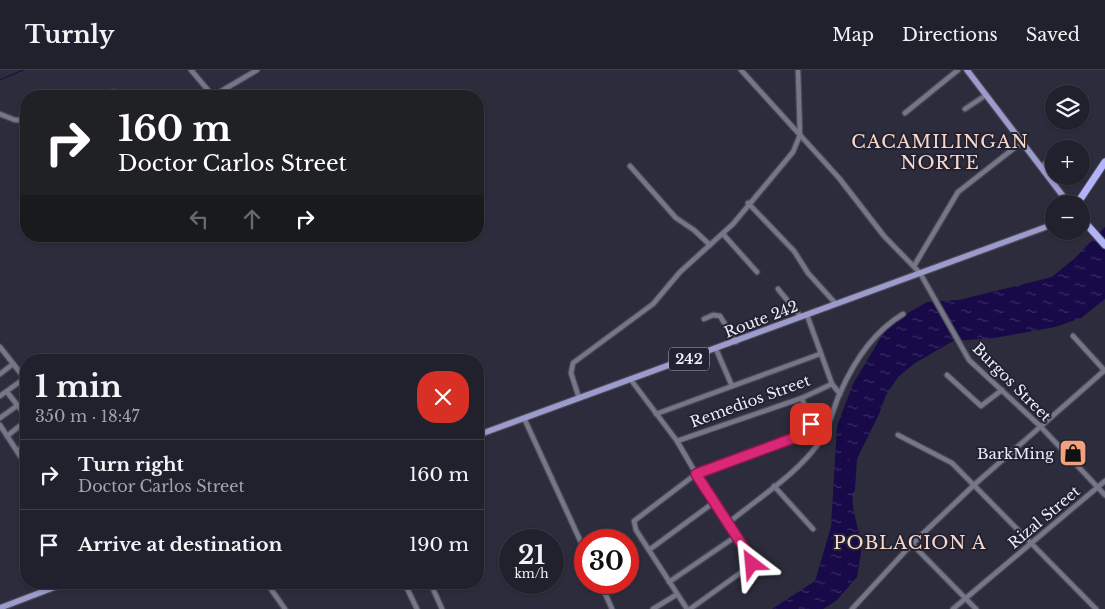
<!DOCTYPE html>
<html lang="en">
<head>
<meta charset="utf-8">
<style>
  :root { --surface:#21212d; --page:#2d2e39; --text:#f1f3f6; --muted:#a2a3aa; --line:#3e3e49 }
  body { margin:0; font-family:"Libre Baskerville",serif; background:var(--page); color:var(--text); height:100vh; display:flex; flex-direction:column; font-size:19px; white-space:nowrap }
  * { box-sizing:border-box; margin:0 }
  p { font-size:16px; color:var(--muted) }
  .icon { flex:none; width:28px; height:28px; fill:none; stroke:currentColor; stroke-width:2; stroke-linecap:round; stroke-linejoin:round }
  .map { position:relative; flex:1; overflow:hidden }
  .sheet { position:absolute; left:20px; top:284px; width:464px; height:235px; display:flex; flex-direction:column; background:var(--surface); border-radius:20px; box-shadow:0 1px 4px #0004,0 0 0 1px var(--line) }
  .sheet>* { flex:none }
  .guide { position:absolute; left:20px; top:20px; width:464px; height:152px; border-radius:20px; box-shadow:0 1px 4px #0004,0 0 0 1px var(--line); background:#202124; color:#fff; overflow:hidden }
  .buttons { position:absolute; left:1045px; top:15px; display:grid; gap:10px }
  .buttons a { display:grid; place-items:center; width:45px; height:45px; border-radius:50%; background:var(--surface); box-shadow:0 1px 4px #0004,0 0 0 1px var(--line); font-size:25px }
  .speed { position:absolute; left:499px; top:459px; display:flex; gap:10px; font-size:25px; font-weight:700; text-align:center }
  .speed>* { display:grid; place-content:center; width:65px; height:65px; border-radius:50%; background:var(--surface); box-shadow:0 1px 4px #0004,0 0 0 1px var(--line); line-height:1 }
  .speed small { font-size:12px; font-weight:400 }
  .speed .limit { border:8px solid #d22; background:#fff; color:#111 }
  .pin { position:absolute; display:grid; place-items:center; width:42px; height:42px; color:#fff; margin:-21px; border-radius:10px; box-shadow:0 2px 8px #0006 }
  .me { position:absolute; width:55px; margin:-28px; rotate:331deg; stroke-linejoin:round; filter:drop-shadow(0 0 4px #0008) }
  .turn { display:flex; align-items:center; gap:18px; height:105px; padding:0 15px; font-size:22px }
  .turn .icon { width:65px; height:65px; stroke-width:2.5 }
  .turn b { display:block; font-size:35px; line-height:42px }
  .lanes { display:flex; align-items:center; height:48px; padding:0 15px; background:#0003; justify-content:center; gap:25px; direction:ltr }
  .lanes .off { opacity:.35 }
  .round { display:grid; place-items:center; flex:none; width:52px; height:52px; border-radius:20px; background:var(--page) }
  .summary { display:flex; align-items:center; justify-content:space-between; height:85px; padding:0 15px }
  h1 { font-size:30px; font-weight:700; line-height:38px }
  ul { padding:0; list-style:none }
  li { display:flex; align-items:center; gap:15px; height:70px; padding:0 15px; border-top:1px solid var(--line) }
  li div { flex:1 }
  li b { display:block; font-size:19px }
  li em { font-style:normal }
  header { display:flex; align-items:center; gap:30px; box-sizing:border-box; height:70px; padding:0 25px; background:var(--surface); border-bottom:1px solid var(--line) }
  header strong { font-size:24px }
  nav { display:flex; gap:28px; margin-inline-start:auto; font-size:18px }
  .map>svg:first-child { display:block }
  .water { fill:url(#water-ripples) }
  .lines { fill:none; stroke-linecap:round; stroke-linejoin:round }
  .stream { stroke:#180948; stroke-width:1 }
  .river { stroke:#180948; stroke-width:8 }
  .minor-casing { stroke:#494856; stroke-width:7 }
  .major-casing { stroke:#494856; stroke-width:8 }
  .highway-casing { stroke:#494856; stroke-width:9 }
  .minor { stroke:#767689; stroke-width:4.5 }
  .major { stroke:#9b9bcd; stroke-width:5.5 }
  .highway { stroke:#b3b3fa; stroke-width:7 }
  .route-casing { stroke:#8e194d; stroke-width:12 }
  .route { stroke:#db2777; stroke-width:9 }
  .labels { text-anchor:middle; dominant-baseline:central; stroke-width:4; stroke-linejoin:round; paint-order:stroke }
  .shield { fill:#222232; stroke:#afb0bc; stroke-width:1 }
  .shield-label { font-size:14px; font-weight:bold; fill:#ecedf7 }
  .street-label { font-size:15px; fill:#ecedf7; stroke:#222232 }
  .poi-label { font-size:15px; fill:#ecedf7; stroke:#222232; text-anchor:end }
  .quarter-label { font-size:18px; letter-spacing:1px; fill:#f8d8ca; stroke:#222232 }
</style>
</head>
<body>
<header>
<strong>Turnly</strong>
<nav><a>Map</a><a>Directions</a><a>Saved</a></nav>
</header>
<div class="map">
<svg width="1105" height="539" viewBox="0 0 1105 539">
  <defs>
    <pattern id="water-ripples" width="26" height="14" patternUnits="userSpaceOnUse" patternTransform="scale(1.25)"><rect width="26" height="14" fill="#180948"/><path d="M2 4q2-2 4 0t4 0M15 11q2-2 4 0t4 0" fill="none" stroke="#3a2d63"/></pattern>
  </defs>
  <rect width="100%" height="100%" fill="#2c2c3c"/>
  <polygon class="water" points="1105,157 1105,229 1081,248 1055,257 994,268 953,271 915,293 898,307 886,325 879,344 851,401 853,438 862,476 857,507 836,531 823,539 772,539 815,511 831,457 837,356 853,314 889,254 927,232 959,230 1052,207 1075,188"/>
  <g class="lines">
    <polyline class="stream" points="0,10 23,0"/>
    <polyline class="river" points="851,419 853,388"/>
    <defs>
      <g id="minor">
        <polyline points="191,0 213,26 257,0"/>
        <polyline points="741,0 839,108 884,166 920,203 969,290 1040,356 1105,425"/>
        <polyline points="79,26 113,22 150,26"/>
        <polyline points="965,39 986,25"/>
        <polyline points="905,43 958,0"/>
        <polyline points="0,44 15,50 26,50"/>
        <polyline points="630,96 676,148 694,160 710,175"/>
        <polyline points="1041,97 1054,86"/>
        <polyline points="748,133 794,181 808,203 836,234"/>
        <polyline points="723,164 757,202"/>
        <polyline points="914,196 958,122 1022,72"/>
        <polyline points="778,219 801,247"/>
        <polyline points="807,245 832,314 840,324"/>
        <polyline points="704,249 713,245 720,246 736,272"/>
        <polyline points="1073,266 1105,301"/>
        <polyline points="0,277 26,310"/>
        <polyline points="716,279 732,316"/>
        <polyline points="0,304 13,294"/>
        <polyline points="947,305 981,336 1002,320"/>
        <polyline points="631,310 677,371 713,433 751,490 750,496 690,539"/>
        <polyline points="7,322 26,346"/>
        <polyline points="0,326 25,308"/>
        <polyline points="579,328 571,303 573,293 653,234 680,202 733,154 793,82 800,65 798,0"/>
        <polyline points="656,344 820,284"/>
        <polyline points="0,348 18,335"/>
        <polyline points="524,348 585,481"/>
        <polyline points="0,355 26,395"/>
        <polyline points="898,365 952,393 1096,539"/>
        <polyline points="7,366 26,351"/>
        <polyline points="677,371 802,328 832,314"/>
        <polyline points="17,381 26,374"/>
        <polyline points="774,416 813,459"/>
        <path d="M727,454C758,428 798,404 821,370C830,356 833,338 840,323C854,291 873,262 903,244"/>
        <polyline points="912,474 976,539"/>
        <polyline points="649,480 713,433"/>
        <polyline points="266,512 285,539"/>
        <polyline points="404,512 417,539"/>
        <polyline points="430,512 442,539"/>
        <polyline points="600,512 612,539"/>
        <polyline points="669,512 735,467"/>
        <polyline points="653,539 676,525"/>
        <polyline points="687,539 636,460 634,451 696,404 808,362 811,359 811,355 802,328"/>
        <polyline points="852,539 912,474 974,415 1105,300"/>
        <polyline points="953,539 1105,411"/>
      </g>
      <g id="major">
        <polyline points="967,0 1069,134"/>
        <polyline points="478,365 1054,154"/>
        <polyline points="0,538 68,512"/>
      </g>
      <g id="highway">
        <polyline points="1077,134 1105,92"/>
        <polyline points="1081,148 1105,175"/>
      </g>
    </defs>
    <use href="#minor" class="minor-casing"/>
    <use href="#major" class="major-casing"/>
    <use href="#highway" class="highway-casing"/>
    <use href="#minor" class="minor"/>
    <use href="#major" class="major"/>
    <use href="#highway" class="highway"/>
  </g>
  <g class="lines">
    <defs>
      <polyline id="route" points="752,494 752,490 696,404 802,365 811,359 811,354"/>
    </defs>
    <use href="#route" class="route-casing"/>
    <use href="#route" class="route"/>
  </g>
  <defs>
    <symbol id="shop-square" viewBox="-11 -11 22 22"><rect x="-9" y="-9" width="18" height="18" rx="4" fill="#f1a17c" stroke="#222232"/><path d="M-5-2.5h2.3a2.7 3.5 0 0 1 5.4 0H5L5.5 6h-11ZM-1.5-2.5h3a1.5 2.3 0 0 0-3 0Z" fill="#111"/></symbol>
  </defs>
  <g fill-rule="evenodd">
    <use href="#shop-square" x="1057" y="367" width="32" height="32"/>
  </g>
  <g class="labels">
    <rect class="shield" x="669" y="277.5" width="40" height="23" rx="4"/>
    <g class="shield-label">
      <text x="689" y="289">242</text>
    </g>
    <g class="street-label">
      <text transform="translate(761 249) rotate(-21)">Route 242</text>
      <text transform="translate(1012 312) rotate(45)">Burgos Street</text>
      <text transform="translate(750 331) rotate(-20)">Remedios Street</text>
      <text transform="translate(1044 447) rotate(-40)">Rizal Street</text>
    </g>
    <g class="poi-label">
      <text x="1054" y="383">BarkMing</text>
    </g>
    <g class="quarter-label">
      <text x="940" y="72">CACAMILINGAN<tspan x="940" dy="21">NORTE</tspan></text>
      <text x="910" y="473">POBLACION A</text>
    </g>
  </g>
</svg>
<div class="buttons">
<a><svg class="icon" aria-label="layers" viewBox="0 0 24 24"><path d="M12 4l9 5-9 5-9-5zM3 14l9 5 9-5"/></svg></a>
<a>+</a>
<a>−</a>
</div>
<div class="speed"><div>21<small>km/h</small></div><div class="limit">30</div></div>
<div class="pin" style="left:811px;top:354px;background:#d93025"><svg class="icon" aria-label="arrive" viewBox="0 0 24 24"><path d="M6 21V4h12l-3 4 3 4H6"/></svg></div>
<svg class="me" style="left:752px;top:494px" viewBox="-20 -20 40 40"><path d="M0-17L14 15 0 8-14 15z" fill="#db2777" stroke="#fff" stroke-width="4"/></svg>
<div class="guide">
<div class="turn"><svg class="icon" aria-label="right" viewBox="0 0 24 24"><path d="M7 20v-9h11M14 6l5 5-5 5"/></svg><div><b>160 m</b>Doctor Carlos Street</div></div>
<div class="lanes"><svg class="icon off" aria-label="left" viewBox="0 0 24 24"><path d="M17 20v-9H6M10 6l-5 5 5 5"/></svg><svg class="icon off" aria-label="ahead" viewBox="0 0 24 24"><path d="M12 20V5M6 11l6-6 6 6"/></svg><svg class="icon" aria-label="right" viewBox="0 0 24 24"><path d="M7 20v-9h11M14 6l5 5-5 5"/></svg></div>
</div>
<section class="sheet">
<div class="summary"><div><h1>1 min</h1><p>350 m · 18:47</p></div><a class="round" style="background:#d93025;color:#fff"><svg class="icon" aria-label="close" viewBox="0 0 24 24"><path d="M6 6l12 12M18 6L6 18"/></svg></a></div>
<ul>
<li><svg class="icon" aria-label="right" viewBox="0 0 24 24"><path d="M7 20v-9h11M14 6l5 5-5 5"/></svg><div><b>Turn right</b><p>Doctor Carlos Street</p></div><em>160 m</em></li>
<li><svg class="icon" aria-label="arrive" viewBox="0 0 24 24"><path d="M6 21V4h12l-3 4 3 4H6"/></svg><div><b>Arrive at destination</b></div><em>190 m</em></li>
</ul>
</section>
</div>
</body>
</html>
